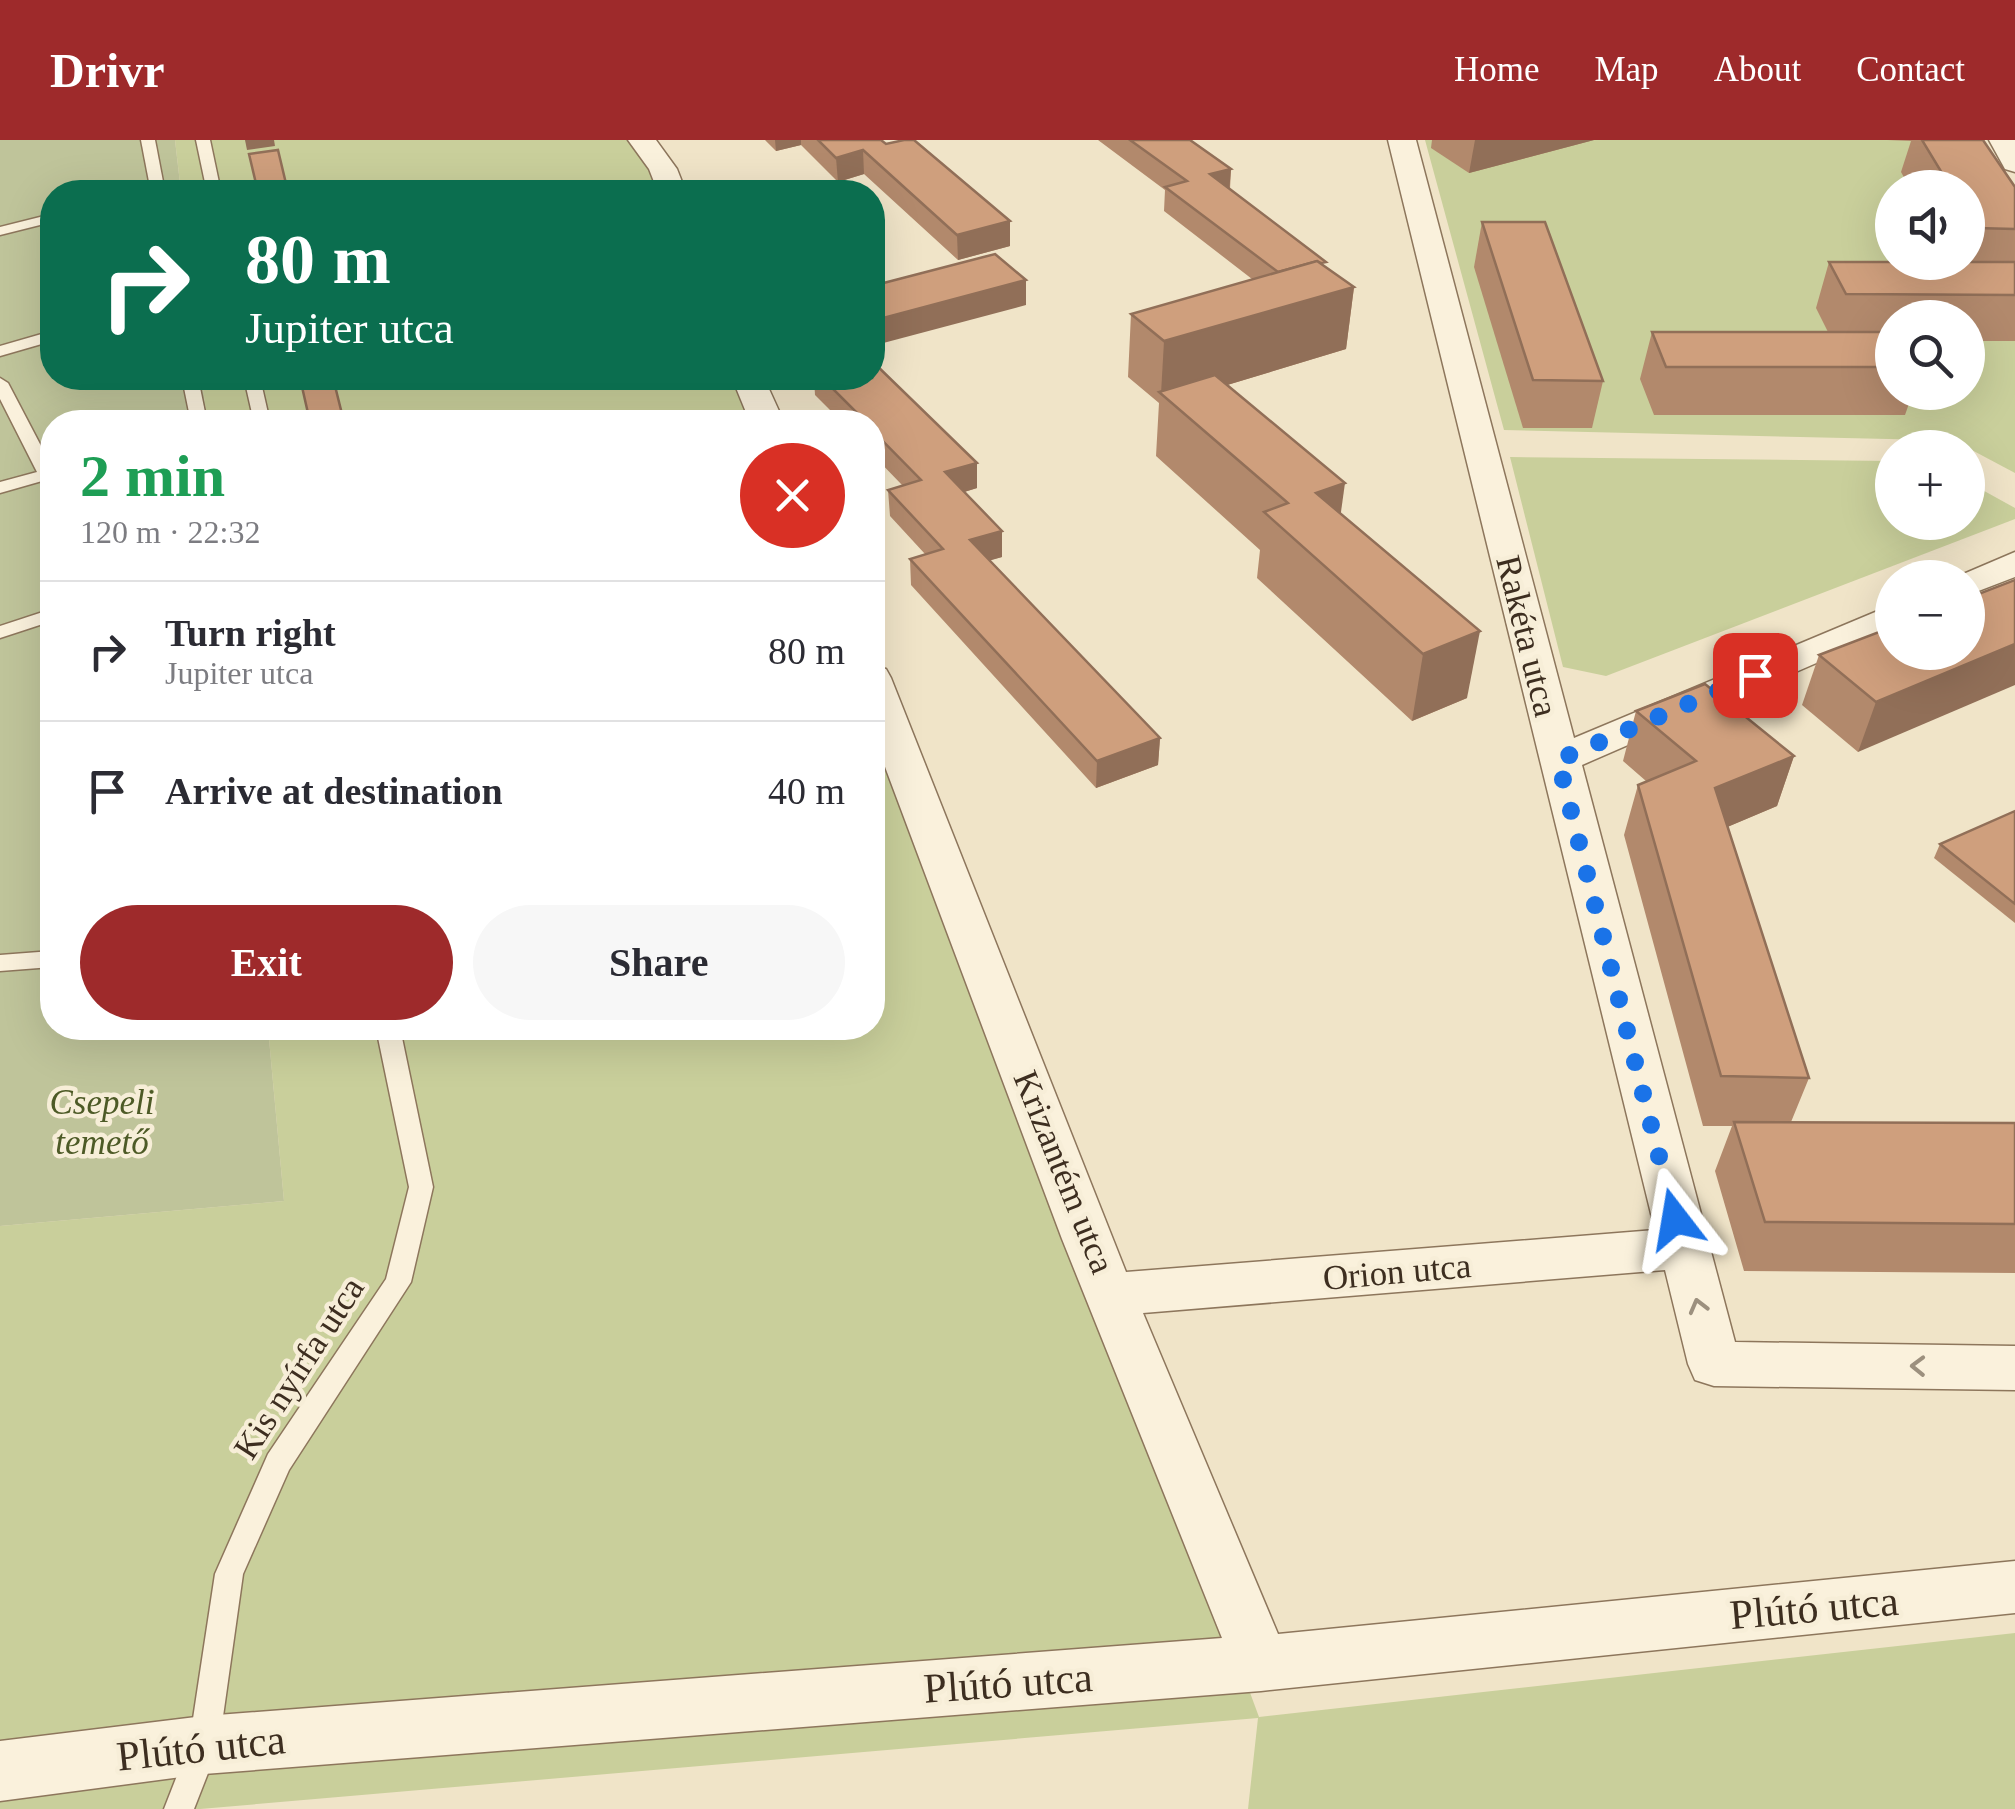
<!DOCTYPE html>
<html lang="en">
<head>
<meta charset="utf-8">
<style>
  :root { --surface:#fff; --page:#f7f7f7; --text:#2b2b33; --muted:#7c7c81; --line:#e1e1e2; --accent:#9e2a2b }
  body { margin:0; font-family:"Times New Roman",serif; background:var(--page); color:var(--text); height:100vh; display:flex; flex-direction:column; font-size:38px; white-space:nowrap }
  * { box-sizing:border-box; margin:0 }
  p { font-size:32px; color:var(--muted) }
  .icon { flex:none; width:55px; height:55px; fill:none; stroke:currentColor; stroke-width:2; stroke-linecap:round; stroke-linejoin:round }
  .map { position:relative; flex:1; overflow:hidden }
  .drawer { position:absolute; left:40px; top:270px; width:845px; height:630px; display:flex; flex-direction:column; background:var(--surface); border-radius:40px; box-shadow:0 10px 40px #0002 }
  .drawer>* { flex:none }
  .hud { position:absolute; left:40px; top:40px; width:845px; height:210px; border-radius:40px; box-shadow:0 10px 40px #0002; background:#0b6e4f; color:#fff; overflow:hidden }
  .tools { position:absolute; left:1875px; top:30px; display:grid; gap:20px }
  .tools a { display:grid; place-items:center; width:110px; height:110px; border-radius:50%; background:var(--surface); box-shadow:0 10px 40px #0002; font-size:50px }
  .pin { position:absolute; display:grid; place-items:center; width:85px; height:85px; color:#fff; margin:-42px; border-radius:20px; box-shadow:0 5px 15px #0006 }
  .me { position:absolute; width:110px; margin:-55px; rotate:346deg; stroke-linejoin:round; filter:drop-shadow(0 0 8px #0008) }
  .turn { display:flex; align-items:center; gap:35px; height:210px; padding:0 40px; font-size:45px }
  .turn .icon { width:130px; height:130px; stroke-width:2.5 }
  .turn b { display:block; font-size:70px; line-height:85px }
  .round { display:grid; place-items:center; flex:none; width:105px; height:105px; border-radius:52px; background:var(--page) }
  .overview { display:flex; align-items:center; justify-content:space-between; height:170px; padding:0 40px }
  h1 { font-size:60px; font-weight:600; line-height:75px; color:#1e9e55 }
  .primary-button { display:flex; gap:20px; margin-top:auto; padding:20px 40px }
  .primary-button a { flex:1; height:115px; border-radius:60px; background:var(--accent); color:#fff; font-size:40px; font-weight:600; line-height:115px; text-align:center }
  .primary-button a+a { background:var(--page); color:var(--text) }
  ul { padding:0; list-style:none }
  li { display:flex; align-items:center; gap:30px; height:140px; padding:0 40px; border-top:2px solid var(--line) }
  li div { flex:1 }
  li b { display:block; font-size:38px }
  li em { font-style:normal }
  header { display:flex; align-items:center; gap:60px; box-sizing:border-box; height:140px; padding:0 50px; background:var(--accent); color:#fff }
  header strong { font-size:48px }
  nav { display:flex; gap:55px; margin-inline-start:auto; font-size:35px }
  .map>svg:first-child { display:block }
  .green { fill:#c9cf9b; fill-rule:evenodd }
  .cemetery { fill:#bfc49a }
  .lines { fill:none; stroke-linecap:round; stroke-linejoin:round }
  .service-casing { stroke:#8d765c; stroke-width:3 }
  .minor-casing { stroke:#8d765c; stroke-width:3 }
  .service { fill:#faf1dc; fill-rule:evenodd }
  .minor { fill:#faf1dc; fill-rule:evenodd }
  .wall { fill:#b2896c }
  .shaded-wall { fill:#916f58 }
  .building { fill:#cf9f7d; stroke:#916f58; stroke-width:2.5 }
  .oneway { stroke:#9c907e }
  .route { stroke:#1a73e8; stroke-width:18; stroke-dasharray:0 32.4 }
  .labels { text-anchor:middle; dominant-baseline:central; stroke-width:9; stroke-linejoin:round; paint-order:stroke }
  .street-label { font-size:35px; fill:#3d2e20; stroke:#f7eed8 }
  .park-label { font-size:35px; font-style:italic; fill:#4d5a26; stroke:#f7eed8 }
  .near-street-label { font-size:42px; fill:#3d2e20; stroke:#f7eed8 }
</style>
</head>
<body>
<header>
<strong>Drivr</strong>
<nav><a>Home</a><a>Map</a><a>About</a><a>Contact</a></nav>
</header>
<div class="map">
<svg width="2015" height="1669" viewBox="0 0 2015 1669">
  <rect width="100%" height="100%" fill="#f0e4c8"/>
  <g class="green">
    <polygon points="175,0 634,0 661,52 181,52"/>
    <path d="M1425,0H1960L2015,84V333L1968,308L1933,300L1504,290ZM1892,48H1968V122H1892ZM1892,178H1968V252H1892Z"/>
    <polygon points="202,238 758,238 781,282 207,282"/>
    <polygon points="1510,317 1892,321 1892,382 1968,382 1968,342 2015,368 2015,379 1606,536 1563,527"/>
    <polygon points="873,529 1259,1577 2015,1493 2015,1669 1248,1669 1258,1578 200,1669 0,1669 0,1086 284,1061 268,888 872,888"/>
  </g>
  <polygon class="cemetery" points="0,0 175,0 181,52 52,52 52,238 202,238 207,282 52,282 52,888 268,888 284,1061 0,1086"/>
  <g class="lines">
    <defs>
      <g id="service">
        <polygon points="141,0 155,0 165,52 151,52"/>
        <polygon points="196,0 210,0 221,52 207,52"/>
        <polygon points="52,74 52,82 0,95 0,87"/>
        <polygon points="52,191 52,201 0,216 0,206"/>
        <polygon points="0,238 8,243 52,327 52,348 42,341 0,353 0,342 37,332 0,259"/>
        <polygon points="182,238 198,238 207,282 191,282"/>
        <polygon points="244,238 260,238 270,282 254,282"/>
        <polygon points="52,469 52,481 0,498 0,486"/>
        <polygon points="52,811 52,827 0,831 0,815"/>
        <polygon points="376,888 400,888 433,1047 411,1142 289,1330 243,1434 219,1605 194,1669 164,1669 189,1605 215,1434 268,1314 386,1139 409,1047"/>
      </g>
      <g id="minor">
        <polygon points="628,0 656,0 677,29 686,52 658,52 649,29"/>
        <polygon points="1388,0 1416,0 1574,598 1892,465 1892,490 1582,625 1735,1202 2015,1206 2015,1250 1714,1246 1695,1240 1688,1224 1665,1130 1143,1173 1278,1494 2015,1421 2015,1473 1261,1551 204,1634 0,1661 0,1601 204,1576 1222,1498 1062,1099 872,592 872,526 886,529 891,538 1126,1132 1655,1090"/>
        <polygon points="1989,0 2015,0 2015,32 2005,29"/>
        <polygon points="732,238 764,238 784,282 750,282"/>
        <polygon points="2015,412 2015,437 1968,455 1968,438 1954,438"/>
      </g>
    </defs>
    <use href="#service" class="service-casing"/>
    <use href="#minor" class="minor-casing"/>
    <use href="#service" class="service"/>
    <use href="#minor" class="minor"/>
  </g>
  <g class="wall">
    <polygon points="765,0 881,0 1010,106 958,120 864,34 838,42 801,5 776,11"/>
    <polygon points="1098,0 1190,0 1231,29 1230,49 1326,127 1354,147 1346,209 1227,245 1341,374 1467,558 1412,581 1257,438 1260,410 1156,316 1159,263 1128,237 1131,174 1252,139 1164,71 1165,50"/>
    <polygon points="1432,0 1594,0 1469,33 1431,8"/>
    <polygon points="1887,0 1983,0 2015,47 2015,201 1968,201 1968,178 1892,178 1892,252 1913,252 1905,275 1654,275 1640,239 1652,192 1828,192 1816,168 1829,122 1968,122 1968,48 1910,48 1901,32 1911,1"/>
    <polygon points="1482,82 1603,241 1592,288 1523,288 1474,127"/>
    <polygon points="814,238 872,238 977,348 964,352 1002,391 1002,417 990,420 1160,598 1158,625 1096,648 911,445 910,419 925,414 890,376 888,350 903,346 872,314 872,282 842,282 815,255"/>
    <polygon points="1968,512 1858,612 1802,565 1819,515"/>
    <polygon points="1636,571 1794,616 1777,666 1727,687 1809,938 1791,982 2015,983 2015,1133 1744,1131 1715,1031 1732,986 1703,986 1624,695 1638,645 1646,641 1623,621"/>
    <polygon points="2015,671 2015,783 1934,718 1940,704"/>
  </g>
  <g class="shaded-wall">
    <polygon points="245,0 274,0 275,6 247,10"/>
    <polygon points="775,0 801,0 801,5 776,11"/>
    <polygon points="1475,0 1594,0 1469,33"/>
    <polygon points="863,10 864,34 838,42 836,18"/>
    <polygon points="1231,29 1229,53 1210,34"/>
    <polygon points="1010,81 1010,106 958,120 957,95"/>
    <polygon points="1026,140 1026,165 872,206 872,181"/>
    <polygon points="1354,147 1346,209 1171,262 1161,254 1164,201"/>
    <polygon points="977,323 977,348 945,358 945,332"/>
    <polygon points="1345,343 1336,408 1316,353"/>
    <polygon points="1002,391 1002,417 971,426 970,400"/>
    <polygon points="1480,491 1467,558 1412,581 1423,514"/>
    <polygon points="2015,504 2015,545 1858,612 1876,562"/>
    <polygon points="1160,598 1158,625 1096,648 1097,621"/>
    <polygon points="1794,616 1777,666 1699,699 1715,648"/>
  </g>
  <g class="building">
    <polygon points="818,0 881,0 886,4 904,0 914,0 1010,81 957,95 863,10 836,18"/>
    <polygon points="1130,0 1190,0 1231,29 1210,34 1326,122 1321,123 1317,121 1278,132 1165,47 1187,41"/>
    <polygon points="1922,0 1983,0 2015,47 2015,89 1976,88 1968,74 1968,48 1951,48"/>
    <polygon points="278,10 288,52 258,52 249,14"/>
    <polygon points="1482,82 1545,82 1603,241 1533,240"/>
    <polygon points="995,114 1026,140 872,181 872,146"/>
    <polygon points="1317,121 1354,147 1164,201 1131,174"/>
    <polygon points="1829,122 2015,122 2015,155 1846,154"/>
    <polygon points="1652,192 1892,192 1892,227 1666,227"/>
    <polygon points="872,221 977,323 945,332 1002,391 970,400 1160,598 1097,621 910,419 943,409 888,350 921,340 872,290 872,282 866,282 822,238 872,238"/>
    <polygon points="1215,235 1345,343 1316,353 1480,491 1423,514 1264,372 1288,363 1159,252"/>
    <polygon points="300,238 333,238 344,282 310,282"/>
    <polygon points="2015,440 2015,504 1876,562 1819,515 1892,487 1892,512 1968,512 1968,458"/>
    <polygon points="1705,544 1794,616 1715,648 1809,938 1721,936 1638,645 1696,621 1636,571"/>
    <polygon points="2015,671 2015,764 1940,704"/>
    <polygon points="1734,982 2015,983 2015,1084 1765,1082"/>
  </g>
  <defs><path id="oneway-chevron" d="M-2-3.5L2.5 0L-2 3.5" fill="none" stroke-width="1.6" stroke-linecap="round" stroke-linejoin="round" transform="scale(2.5)"/></defs>
  <g class="oneway">
    <use href="#oneway-chevron" transform="translate(1698 1166) rotate(-105)"/>
    <use href="#oneway-chevron" transform="translate(1918 1226) rotate(-179)"/>
  </g>
  <g class="lines">
    <polyline class="route" points="1675,1079 1558,620 1755,535"/>
  </g>
  <g class="labels">
    <g class="street-label">
      <text transform="translate(1527 496) rotate(76)">Rakéta utca</text>
      <text transform="translate(1064 1032) rotate(68)">Krizantém utca</text>
      <text transform="translate(1397 1132) rotate(-5)">Orion utca</text>
      <text transform="translate(299 1228) rotate(-57)">Kis nyírfa utca</text>
    </g>
    <g class="park-label">
      <text x="102" y="962">Csepeli<tspan x="102" dy="40">temető</tspan></text>
    </g>
    <g class="near-street-label">
      <text transform="translate(1814 1468) rotate(-5)">Plútó utca</text>
      <text transform="translate(1008 1543) rotate(-4)">Plútó utca</text>
      <text transform="translate(201 1608) rotate(-6)">Plútó utca</text>
    </g>
  </g>
</svg>
<div class="tools">
<a><svg class="icon" aria-label="sound" viewBox="0 0 24 24"><path d="M4 9h4l5-4v14l-5-4H4zM17 9q2 3 0 6"/></svg></a>
<a><svg class="icon" aria-label="search" viewBox="0 0 24 24"><circle cx="10" cy="10" r="6"/><path d="M15 15l6 6"/></svg></a>
<a>+</a>
<a>−</a>
</div>
<div class="pin" style="left:1755px;top:535px;background:#d93025"><svg class="icon" aria-label="arrive" viewBox="0 0 24 24"><path d="M6 21V4h12l-3 4 3 4H6"/></svg></div>
<svg class="me" style="left:1675px;top:1079px" viewBox="-20 -20 40 40"><path d="M0-17L14 15 0 8-14 15z" fill="#1a73e8" stroke="#fff" stroke-width="4"/></svg>
<div class="hud">
<div class="turn"><svg class="icon" aria-label="right" viewBox="0 0 24 24"><path d="M7 20v-9h11M14 6l5 5-5 5"/></svg><div><b>80 m</b>Jupiter utca</div></div>
</div>
<section class="drawer">
<div class="overview"><div><h1>2 min</h1><p>120 m · 22:32</p></div><a class="round" style="background:#d93025;color:#fff"><svg class="icon" aria-label="close" viewBox="0 0 24 24"><path d="M6 6l12 12M18 6L6 18"/></svg></a></div>
<ul>
<li><svg class="icon" aria-label="right" viewBox="0 0 24 24"><path d="M7 20v-9h11M14 6l5 5-5 5"/></svg><div><b>Turn right</b><p>Jupiter utca</p></div><em>80 m</em></li>
<li><svg class="icon" aria-label="arrive" viewBox="0 0 24 24"><path d="M6 21V4h12l-3 4 3 4H6"/></svg><div><b>Arrive at destination</b></div><em>40 m</em></li>
</ul>
<div class="primary-button"><a>Exit</a><a>Share</a></div>
</section>
</div>
</body>
</html>
